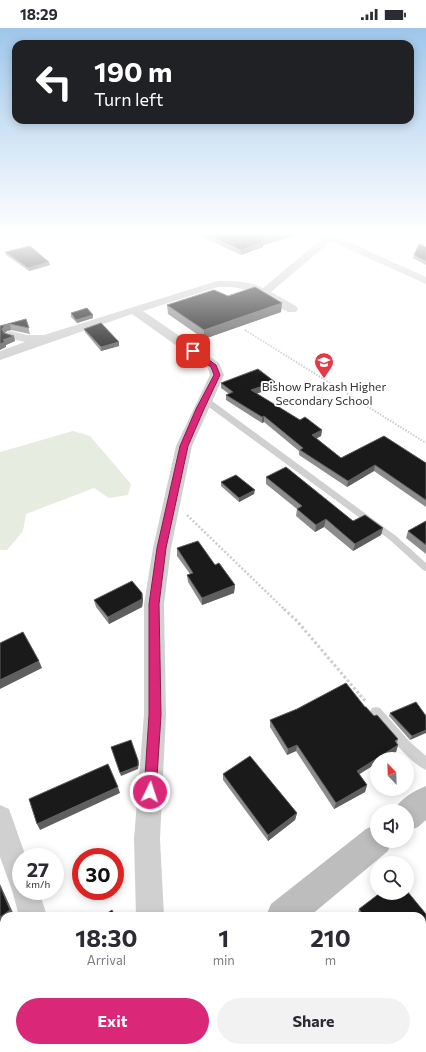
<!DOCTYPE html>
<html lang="en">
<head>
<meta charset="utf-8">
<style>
  :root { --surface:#fff; --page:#f2f2f3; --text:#2b2b33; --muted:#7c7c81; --accent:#db2777 }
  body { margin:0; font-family:Commissioner,sans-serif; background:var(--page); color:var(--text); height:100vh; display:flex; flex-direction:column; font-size:15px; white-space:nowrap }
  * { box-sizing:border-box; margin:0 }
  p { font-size:13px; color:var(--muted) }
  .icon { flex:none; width:22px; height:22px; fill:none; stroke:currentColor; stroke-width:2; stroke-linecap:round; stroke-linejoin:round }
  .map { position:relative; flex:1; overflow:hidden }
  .panel { position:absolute; left:0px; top:884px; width:426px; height:140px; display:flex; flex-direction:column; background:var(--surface); border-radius:12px 12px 0 0; box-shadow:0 2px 10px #0003 }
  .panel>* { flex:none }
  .hud { position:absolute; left:12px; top:12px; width:402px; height:84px; border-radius:12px; box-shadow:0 2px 10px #0003; background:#202124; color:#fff; overflow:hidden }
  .needle { width:26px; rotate:337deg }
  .controls { position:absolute; left:370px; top:724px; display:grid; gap:8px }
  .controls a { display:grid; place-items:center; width:44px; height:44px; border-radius:50%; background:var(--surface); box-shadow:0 2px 10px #0003; font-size:20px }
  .speed { position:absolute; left:12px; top:820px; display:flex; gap:8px; font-size:20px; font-weight:700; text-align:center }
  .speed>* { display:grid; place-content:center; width:52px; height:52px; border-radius:50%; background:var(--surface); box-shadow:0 2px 10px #0003; line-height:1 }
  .speed small { font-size:10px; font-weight:400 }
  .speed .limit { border:6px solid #d22; background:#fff; color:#111 }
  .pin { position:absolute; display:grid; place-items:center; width:34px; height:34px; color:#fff; margin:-17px; border-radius:8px; box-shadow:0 2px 6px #0006 }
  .me { position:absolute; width:44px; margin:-22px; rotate:4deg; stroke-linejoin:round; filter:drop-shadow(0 0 3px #0008) }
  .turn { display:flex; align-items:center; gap:14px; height:84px; padding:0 16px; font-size:18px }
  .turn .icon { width:52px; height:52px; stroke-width:2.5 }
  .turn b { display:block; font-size:28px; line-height:34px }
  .eta { display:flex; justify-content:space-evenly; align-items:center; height:68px; text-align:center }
  .eta b { font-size:24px; font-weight:700; line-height:28px }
  .action { display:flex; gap:8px; margin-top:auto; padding:8px 16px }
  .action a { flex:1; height:46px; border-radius:24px; background:var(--accent); color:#fff; font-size:16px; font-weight:700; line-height:46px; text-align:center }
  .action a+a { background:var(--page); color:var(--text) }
  .status { display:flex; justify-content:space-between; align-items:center; height:28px; padding:0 20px; background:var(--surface); direction:ltr }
  .status svg { height:11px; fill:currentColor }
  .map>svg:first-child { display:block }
  .green { fill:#e6ecdf }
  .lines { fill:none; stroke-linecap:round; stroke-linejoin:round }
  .path-far3 { stroke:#cdcdcd; stroke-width:1.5; stroke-dasharray:1 1; stroke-linecap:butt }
  .path-far2 { stroke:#cdcdcd; stroke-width:2; stroke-dasharray:1.5 1.5; stroke-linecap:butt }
  .path-far1 { stroke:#cdcdcd; stroke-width:2.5; stroke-dasharray:2 2; stroke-linecap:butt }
  .path { stroke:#cdcdcd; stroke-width:3; stroke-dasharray:2.5 2.5; stroke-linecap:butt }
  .service { fill:#d0d0d0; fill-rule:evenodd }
  .minor { fill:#d0d0d0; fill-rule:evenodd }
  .secondary { fill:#bdbdbd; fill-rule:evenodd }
  .wall { fill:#8c8c8c }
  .shaded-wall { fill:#5f5f5f }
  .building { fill:#1a1a1a; stroke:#5f5f5f }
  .route { fill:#db2777; stroke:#8e194d }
  .labels { text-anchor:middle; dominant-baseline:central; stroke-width:4; stroke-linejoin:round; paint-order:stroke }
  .far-poi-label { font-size:12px; fill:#333; stroke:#fff }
</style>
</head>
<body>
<div class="status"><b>18:29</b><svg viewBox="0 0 49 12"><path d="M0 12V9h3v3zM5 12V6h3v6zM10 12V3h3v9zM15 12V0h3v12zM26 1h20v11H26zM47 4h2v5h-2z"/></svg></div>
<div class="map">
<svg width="426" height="1024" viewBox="0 0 426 1024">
  <rect width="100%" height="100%" fill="#fff"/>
  <polygon class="green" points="73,403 90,408 131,456 128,467 109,470 94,460 26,486 23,503 7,522 0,522 0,424"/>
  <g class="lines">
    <polyline class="path-far3" points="245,302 247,303"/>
    <polyline class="path-far2" points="245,302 426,415"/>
    <polyline class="path-far1" points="187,487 285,582"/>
    <polyline class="path" points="284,581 297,593 366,674"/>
    <g class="service">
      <polygon points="202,370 208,370 396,508 426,535 426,543 423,542 390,512 202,374"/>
      <path d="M376,679L380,680L410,714L426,728V742C409,735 385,702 372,688L370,684L372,680Z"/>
    </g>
    <g class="minor">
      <path d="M316,205H329L426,249V256L331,213L271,264L296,278L298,281L296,284H288L252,263L232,259H218L143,283L219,335L224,347L192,418L171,520L164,576L166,687L160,811L164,888H136L134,811L144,687V576L153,520L176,418L210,347L208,340L132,286L0,332V323L25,314L7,310L5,307L7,304L11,303L27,307H44L217,253C232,253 250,253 263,260L323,210Z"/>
      <polygon points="0,777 9,781 26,829 21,829 21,863 39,863 47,888 19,888 12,862 0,829"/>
      <polygon points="62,1020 94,1020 96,1024 64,1024"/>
    </g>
    <g class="secondary">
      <path d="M426,758V792L418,799L407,803V783H394C399,771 414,763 426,758Z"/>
      <polygon points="377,796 377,813 392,813 388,823 310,888 266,888 271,876 366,801"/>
      <polygon points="95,1020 137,1020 136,1024 94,1024"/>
    </g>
  </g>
  <g class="wall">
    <polygon points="194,205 299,205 298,207 263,217 263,219 241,227"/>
    <polygon points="426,219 426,237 413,230 414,227"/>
    <polygon points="5,224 49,234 50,237 29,243 6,227"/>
    <polygon points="228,268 282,275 281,284 204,311 168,286 167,277"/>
    <polygon points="71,285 93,287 93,290 77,295 71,289"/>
    <polygon points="26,291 30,306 11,302 7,303 4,305 15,313 6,317 6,319 0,298"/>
    <polygon points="84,301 119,318 101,323 85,304"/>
    <polygon points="275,354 274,359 256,366 300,392 322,402 321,408 316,410 341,430 426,435 426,479 374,443 347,459 299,427 299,423 264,394 262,395 226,372 226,367 229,366 221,360 221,355"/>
    <polygon points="266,449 353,493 383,500 381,507 353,523 324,499 315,504 296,488 297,481 266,456"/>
    <polygon points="221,454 254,466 239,474 221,458"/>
    <polygon points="426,493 426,526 406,510 408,503"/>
    <polygon points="177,520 215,537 235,557 234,565 202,577 188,554 187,547 190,546 177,528"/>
    <polygon points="142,565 143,572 142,579 109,596 96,579 94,572"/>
    <polygon points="365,679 398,711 397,715 398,717 396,724 377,731 377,735 359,746 367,757 365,764 334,781 296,723 287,727 270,699 270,692"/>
    <polygon points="390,685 426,688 410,712 389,688"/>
    <polygon points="223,746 297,785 295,792 268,813 223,752"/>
    <polygon points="359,881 422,888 358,888 357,887"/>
  </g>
  <g class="shaded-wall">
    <polygon points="288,205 299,205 298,207 263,217 263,219 241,227 241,222 261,213"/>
    <polygon points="49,234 50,237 29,243 28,240"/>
    <polygon points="282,275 281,284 204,311 204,302"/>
    <polygon points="93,287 93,290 77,295 76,292"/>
    <polygon points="10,296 11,302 7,303 4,306 2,301 5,297"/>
    <polygon points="14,308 15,313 6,317 6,319 0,322 0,316 3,312"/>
    <polygon points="119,314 119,318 101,323 101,319"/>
    <polygon points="275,354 274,359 251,368 251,362"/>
    <polygon points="264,388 264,394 262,395 262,389"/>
    <polygon points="322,402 321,408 312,413 312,407"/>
    <polygon points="375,437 374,443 347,459 348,453"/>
    <polygon points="255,462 254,466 239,474 239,470"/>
    <polygon points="326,491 324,499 315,504 316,497"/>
    <polygon points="383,500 381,507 353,523 355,516"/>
    <polygon points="235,557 234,565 202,577 202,570"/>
    <polygon points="142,565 143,572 142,579 109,596 108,589"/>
    <polygon points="39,633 42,640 0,661 0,652"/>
    <polygon points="426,702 426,705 410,712 412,708"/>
    <polygon points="297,717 296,723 287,727 288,721"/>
    <polygon points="398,717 396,724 384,731 377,731 377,735 355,749 357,743"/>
    <polygon points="138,732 139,735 138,741 121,748 120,745"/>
    <polygon points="367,757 365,764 334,781 336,775"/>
    <polygon points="118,759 120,765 40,802 37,796"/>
    <polygon points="297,785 295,792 268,813 268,807"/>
    <polygon points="0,856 14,887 12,888 4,888 4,893 0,896"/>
    <polygon points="426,922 426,923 422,927 422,925"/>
  </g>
  <g class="building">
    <polygon points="205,205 288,205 261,213 264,214 241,222"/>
    <polygon points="419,216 426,219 426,233 414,227"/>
    <polygon points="30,218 49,234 28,240 5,224"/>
    <polygon points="255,259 282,275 204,302 167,277 214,262 228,268"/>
    <polygon points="87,280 93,287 76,292 71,285"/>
    <polygon points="26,291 29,300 10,296 5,297 2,301 4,305 14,308 3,312 5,314 0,316 0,298"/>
    <polygon points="101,295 119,314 101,319 84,301"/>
    <polygon points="258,341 275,354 251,362 300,392 305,389 322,402 312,407 341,430 384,408 426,435 426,472 375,437 348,453 300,422 303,420 264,388 262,389 226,367 233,364 221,355"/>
    <polygon points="286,439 353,493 365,487 383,500 355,516 326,491 316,497 297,481 302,478 266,449"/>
    <polygon points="236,447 255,462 239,470 221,454"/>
    <polygon points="426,493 426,517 408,503"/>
    <polygon points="198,513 215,537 219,535 235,557 202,570 187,547 193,545 177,520"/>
    <polygon points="132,553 142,565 142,571 108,589 94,572"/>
    <polygon points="23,604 39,633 0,652 0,615"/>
    <polygon points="346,655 365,679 366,679 374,688 377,687 398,711 395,713 398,717 357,743 367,757 336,775 297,717 288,721 270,692 297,681"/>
    <polygon points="416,674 426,688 426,702 412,708 390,685"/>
    <polygon points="131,712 138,732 138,738 120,745 111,719"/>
    <polygon points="250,728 297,785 268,807 223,746"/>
    <polygon points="108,736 118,759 37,796 29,771"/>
    <polygon points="0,858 10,882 0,889"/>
    <polygon points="407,863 426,886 426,922 422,925 422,888 364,888 359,881 380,865 407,865"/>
    <polygon points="112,882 115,888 103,888"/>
    <polygon points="330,1020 359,1020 362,1024 325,1024"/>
  </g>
  <linearGradient id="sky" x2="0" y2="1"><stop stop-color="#9ec6ea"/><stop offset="0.59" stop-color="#fff"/><stop offset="1" stop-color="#fff" stop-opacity="0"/></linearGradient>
  <rect width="426" height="348" fill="url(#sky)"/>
  <polygon class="route" points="191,322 195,322 216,337 220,347 204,381 188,418 166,520 159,576 161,687 156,764 154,769 150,770 145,769 144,764 149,687 149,576 157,520 180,418 196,381 214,347 211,339 191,325"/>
  <defs>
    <symbol id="school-pin" viewBox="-11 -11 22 30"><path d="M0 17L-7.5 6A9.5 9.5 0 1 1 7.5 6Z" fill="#e63946" stroke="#fff"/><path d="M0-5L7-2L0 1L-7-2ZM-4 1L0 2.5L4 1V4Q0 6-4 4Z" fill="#fff"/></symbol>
  </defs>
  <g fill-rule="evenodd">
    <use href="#school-pin" x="313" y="323" width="22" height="30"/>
  </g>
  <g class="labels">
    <g class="far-poi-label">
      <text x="324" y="358">Bishow Prakash Higher<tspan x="324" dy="14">Secondary School</tspan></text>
    </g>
  </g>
</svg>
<div class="controls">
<a><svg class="needle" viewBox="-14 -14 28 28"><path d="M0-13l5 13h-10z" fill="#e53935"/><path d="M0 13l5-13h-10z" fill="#7c7c81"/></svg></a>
<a><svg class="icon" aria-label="sound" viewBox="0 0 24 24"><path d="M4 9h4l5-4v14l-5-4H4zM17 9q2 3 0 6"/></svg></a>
<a><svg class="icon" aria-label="search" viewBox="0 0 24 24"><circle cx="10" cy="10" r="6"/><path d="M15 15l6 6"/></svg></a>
</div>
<div class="speed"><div>27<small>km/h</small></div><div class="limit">30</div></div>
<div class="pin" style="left:193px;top:323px;background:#d93025"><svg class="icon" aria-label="arrive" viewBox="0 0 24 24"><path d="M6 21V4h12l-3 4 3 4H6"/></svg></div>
<svg class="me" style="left:150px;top:764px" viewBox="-20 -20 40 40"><circle r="17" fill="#db2777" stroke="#fff" stroke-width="3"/><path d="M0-11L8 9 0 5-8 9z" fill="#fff"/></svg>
<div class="hud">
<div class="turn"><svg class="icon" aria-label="left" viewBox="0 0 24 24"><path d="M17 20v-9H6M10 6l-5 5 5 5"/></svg><div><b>190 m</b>Turn left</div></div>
</div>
<section class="panel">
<div class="eta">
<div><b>18:30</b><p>Arrival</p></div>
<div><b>1</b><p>min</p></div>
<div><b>210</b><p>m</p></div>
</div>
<div class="action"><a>Exit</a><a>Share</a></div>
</section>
</div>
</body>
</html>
